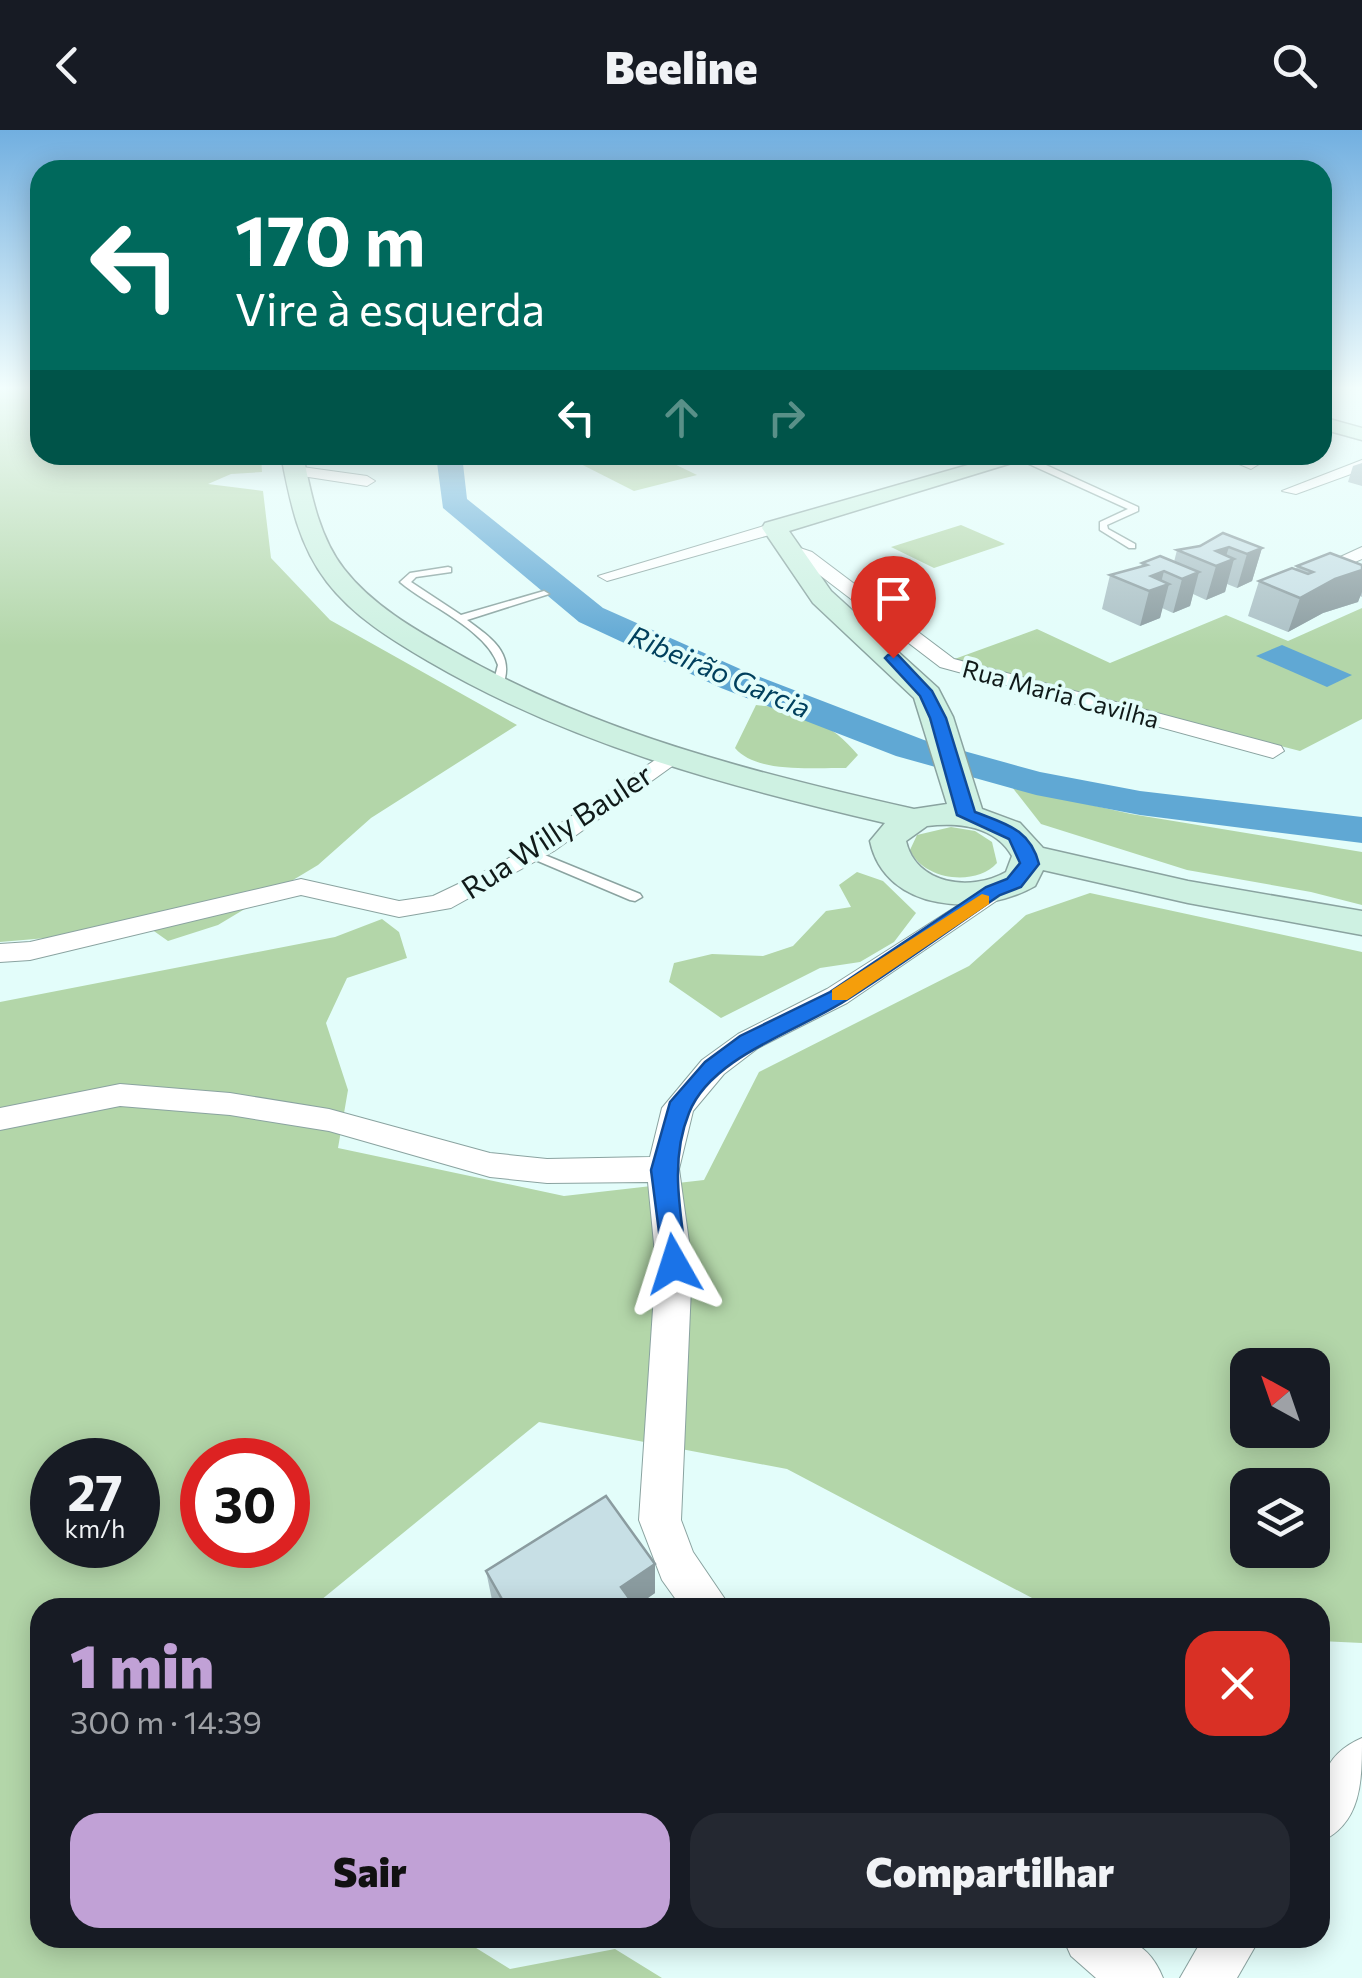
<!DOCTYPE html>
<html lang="pt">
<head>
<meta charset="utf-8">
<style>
  :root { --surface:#171b24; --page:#242831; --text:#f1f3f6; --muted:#9ea1a6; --accent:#c1a1d6 }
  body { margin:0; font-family:Commissioner,sans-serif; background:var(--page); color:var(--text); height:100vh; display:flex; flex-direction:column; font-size:38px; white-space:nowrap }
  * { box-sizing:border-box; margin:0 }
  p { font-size:32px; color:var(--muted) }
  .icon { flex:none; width:55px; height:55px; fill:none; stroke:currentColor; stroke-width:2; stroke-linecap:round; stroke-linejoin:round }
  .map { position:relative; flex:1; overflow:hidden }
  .sheet { position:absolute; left:30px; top:1468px; width:1300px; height:350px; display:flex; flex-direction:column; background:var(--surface); border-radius:30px; box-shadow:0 5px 25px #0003 }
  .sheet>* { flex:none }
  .guide { position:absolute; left:30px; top:30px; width:1302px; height:305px; border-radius:30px; box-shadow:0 5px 25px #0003; background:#00695c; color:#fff; overflow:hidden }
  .needle { width:65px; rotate:320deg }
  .fabs { position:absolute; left:1230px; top:1218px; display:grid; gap:20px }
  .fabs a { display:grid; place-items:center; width:100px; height:100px; border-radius:20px; background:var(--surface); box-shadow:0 5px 25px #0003; font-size:50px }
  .speed { position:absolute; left:30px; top:1308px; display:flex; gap:20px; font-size:50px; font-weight:700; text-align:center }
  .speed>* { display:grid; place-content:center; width:130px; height:130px; border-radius:50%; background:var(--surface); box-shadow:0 5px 25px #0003; line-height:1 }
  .speed small { font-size:25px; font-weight:400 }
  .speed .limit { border:15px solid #d22; background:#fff; color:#111 }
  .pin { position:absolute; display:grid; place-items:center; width:85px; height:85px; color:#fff; margin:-102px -42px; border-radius:50% 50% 50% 0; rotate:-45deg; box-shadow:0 0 10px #0007 }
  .pin .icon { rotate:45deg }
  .me { position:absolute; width:110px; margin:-55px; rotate:354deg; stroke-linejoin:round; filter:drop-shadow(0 0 8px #0008) }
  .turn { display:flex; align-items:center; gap:35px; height:210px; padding:0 40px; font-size:45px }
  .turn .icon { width:130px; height:130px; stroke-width:2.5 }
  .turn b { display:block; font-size:70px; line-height:85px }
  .lanes { display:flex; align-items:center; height:95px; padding:0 40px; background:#0003; justify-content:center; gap:50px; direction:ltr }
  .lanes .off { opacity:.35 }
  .round { display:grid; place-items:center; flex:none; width:105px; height:105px; border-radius:30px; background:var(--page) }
  .headline { display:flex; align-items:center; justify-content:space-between; height:170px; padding:0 40px }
  h1 { font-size:60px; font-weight:800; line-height:75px; color:var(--accent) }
  .cta { display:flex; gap:20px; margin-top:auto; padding:20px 40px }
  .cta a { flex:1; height:115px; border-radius:30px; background:var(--accent); color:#111; font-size:40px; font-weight:800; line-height:115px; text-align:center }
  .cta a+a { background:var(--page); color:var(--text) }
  header { display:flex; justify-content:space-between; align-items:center; height:130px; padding:0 40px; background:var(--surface); font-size:45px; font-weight:800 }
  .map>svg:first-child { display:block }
  .green { fill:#b3d6a9; fill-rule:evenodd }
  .water { fill:#60a8d4 }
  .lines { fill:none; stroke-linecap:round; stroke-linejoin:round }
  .river { fill:#60a8d4; fill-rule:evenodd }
  .lane-casing { stroke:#8aa3a0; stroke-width:3 }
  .street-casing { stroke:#8aa3a0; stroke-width:2 }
  .secondary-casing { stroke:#8aa3a0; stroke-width:3 }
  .lane { fill:#fff; fill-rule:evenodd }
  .street { fill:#fff; fill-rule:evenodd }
  .secondary { fill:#cef1e2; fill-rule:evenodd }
  .wall { fill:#abc0c5 }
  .shaded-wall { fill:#8b9ca0 }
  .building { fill:#c7dfe5; stroke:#8b9ca0; stroke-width:2.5 }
  .route { fill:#1a73e8; stroke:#114b97; stroke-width:2.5 }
  .slow { fill:#f59e0b }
  .labels { text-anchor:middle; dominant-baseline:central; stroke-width:8; stroke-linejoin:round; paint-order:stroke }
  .far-street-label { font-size:25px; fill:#101a19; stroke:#e3fdfa }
  .far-water-label { font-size:28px; font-style:italic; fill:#01405d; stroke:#e3fdfa }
  .street-label { font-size:30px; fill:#101a19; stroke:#e3fdfa }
</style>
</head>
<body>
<header><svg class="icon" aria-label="back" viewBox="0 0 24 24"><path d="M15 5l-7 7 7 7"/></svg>Beeline<svg class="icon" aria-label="search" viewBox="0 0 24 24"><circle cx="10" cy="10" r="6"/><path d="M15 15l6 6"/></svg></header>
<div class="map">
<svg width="1362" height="1848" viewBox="0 0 1362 1848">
  <rect width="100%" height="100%" fill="#e3fdfa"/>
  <g class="green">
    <polygon points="0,257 40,257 40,325 261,325 262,342 231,344 208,354 263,361 271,428 330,490 517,595 371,688 318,735 218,795 168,811 151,799 0,812"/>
    <polygon points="576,325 656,325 697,345 634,361 567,327"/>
    <polygon points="961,395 1005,414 934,438 891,417"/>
    <polygon points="1362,478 1362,589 1300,621 949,531 1037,499 1110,533 1226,485 1288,511"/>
    <path d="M756,575C800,579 830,592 858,625L846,638C814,637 757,644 735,618Z"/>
    <polygon points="1012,657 1131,684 1362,722 1362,775 1311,762 1187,740 1041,694"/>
    <path d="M951,697L975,701L992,712L997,733C975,757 923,750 910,720L917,705Z"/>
    <polygon points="857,742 883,751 916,783 894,812 860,832 820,838 721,888 669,852 674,833 712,824 763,826 793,816 826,781 851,777 839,755"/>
    <path d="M1090,763L1362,822V1513L1320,1511V1478L1049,1477L787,1339L539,1292L321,1470L323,1477L40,1478V1808H460L510,1839L615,1819L662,1848H0V872L335,807L382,789L399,802L407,828L347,848L326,893L348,960L338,1018L564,1066L704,1050L759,942L969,836L1026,785ZM1248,1235H1312V1300H1248ZM52,1330H138V1415H52ZM202,1330H288V1415H202ZM1248,1355H1312V1420H1248Z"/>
  </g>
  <polygon class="water" points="1282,515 1352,545 1327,557 1256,526"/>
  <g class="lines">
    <polygon class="river" points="436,325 462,325 467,369 603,478 747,542 924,610 1040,642 1140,661 1362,687 1362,713 1140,685 1036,665 896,626 721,558 579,492 443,378"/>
    <defs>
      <g id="lane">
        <polygon points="1018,325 1024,325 1138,377 1138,381 1107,395 1108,399 1135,414 1135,418 1129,418 1100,400 1100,392 1128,379 1018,329"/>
        <path d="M448,437L451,438V442L416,447L411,452L461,485L544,461L549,464L467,490C493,509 517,525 501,560L492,558L498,535C486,499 428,476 400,452L410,443Z"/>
        <polygon points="530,719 640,764 642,767 635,771 630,770 526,726 524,723"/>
      </g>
      <g id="street">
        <polygon points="1218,325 1240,325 1259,334 1251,339"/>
        <polygon points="1362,330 1362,340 1296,364 1282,361"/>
        <polygon points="295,336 367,346 375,351 367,356 289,344 289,338"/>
        <polygon points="774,393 780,394 780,402 607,451 598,446"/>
        <polygon points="788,414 812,422 954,529 1281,616 1284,621 1273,628 940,537 800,430 779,419"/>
        <polygon points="1362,417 1362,429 1316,449 1301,445"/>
        <polygon points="670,620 678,622 678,632 554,721 451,778 399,787 301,765 30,830 0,832 0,814 30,812 301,749 399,771 433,766 500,734"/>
        <polygon points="993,753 1006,761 1002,767 847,873 758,918 724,944 693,981 679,1039 692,1134 681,1390 693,1422 731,1478 682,1478 662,1450 639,1390 656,1134 648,1052 547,1053 490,1047 329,1001 230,985 120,976 0,1000 0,978 120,954 230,963 329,979 490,1023 547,1029 650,1027 662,978 702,930 738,904 827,859"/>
        <path d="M1362,1608C1362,1651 1362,1693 1320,1712C1320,1668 1313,1629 1362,1608Z"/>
        <path d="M1063,1808C1108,1805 1144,1800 1163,1848H1096L1071,1826Z"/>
        <polygon points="1203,1808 1260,1808 1237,1848 1180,1848"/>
      </g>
      <g id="secondary">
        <polygon points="1322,287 1362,298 1362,310 1322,299"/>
        <path d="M281,325H303C311,364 319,407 344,439C372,475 414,499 453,521C596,603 754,643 914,679L947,674L914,568L813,473L762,398L765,393L1003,325H1038L789,401L831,461L938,558L953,587L982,679L1020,693L1043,718L1188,751L1362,781V805L1188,773L1043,740L1035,756C981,787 885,783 870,711L885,693C726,656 570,614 428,531C392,510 353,486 327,452C298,414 290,371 281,325ZM927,696C959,692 995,696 1012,726L1006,742C971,762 916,755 906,711Z"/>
      </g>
    </defs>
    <use href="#lane" class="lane-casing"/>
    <use href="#street" class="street-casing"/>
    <use href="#secondary" class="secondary-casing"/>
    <use href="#lane" class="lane"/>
    <use href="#street" class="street"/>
    <use href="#secondary" class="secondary"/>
  </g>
  <g class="wall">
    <polygon points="1362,333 1362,356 1348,352 1353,336"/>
    <polygon points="1200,416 1262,418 1252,451 1237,458 1227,454 1225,462 1206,470 1193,464 1190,476 1173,483 1162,478 1160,488 1140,496 1102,479 1110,445 1141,437 1142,433 1174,432 1177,420"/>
    <polygon points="1362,435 1362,467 1360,466 1358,472 1323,483 1288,502 1248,486 1259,451 1296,439 1297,436"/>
    <polygon points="486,1441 655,1463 634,1477 497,1478 492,1470"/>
  </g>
  <g class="shaded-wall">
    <polygon points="1229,417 1224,432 1234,429 1225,462 1206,470 1216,436 1216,421"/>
    <polygon points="1262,418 1252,451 1237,458 1247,424"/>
    <polygon points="1362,440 1362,462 1358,472 1323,483 1288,502 1300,468 1335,449"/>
    <polygon points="1164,441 1160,457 1169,454 1160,488 1140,496 1149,461 1151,446"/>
    <polygon points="1199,442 1190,476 1173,483 1182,449"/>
    <polygon points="655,1434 655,1463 634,1478 623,1478 621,1457"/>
  </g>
  <g class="building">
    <polygon points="1223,403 1262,418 1247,424 1229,417 1216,421 1234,429 1216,436 1177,420 1200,416"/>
    <polygon points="1330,423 1362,435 1362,440 1335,449 1300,468 1259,451 1292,438 1308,444 1313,442 1297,436"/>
    <polygon points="1160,426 1199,442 1182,449 1164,441 1151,446 1169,454 1149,461 1110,445 1147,435 1142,433"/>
    <polygon points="606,1366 655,1434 621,1457 634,1475 631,1478 507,1478 486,1441"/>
  </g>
  <linearGradient id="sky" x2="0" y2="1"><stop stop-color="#71afe0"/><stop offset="0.5" stop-color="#f2fefd"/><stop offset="1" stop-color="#f2fefd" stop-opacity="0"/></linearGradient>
  <rect width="1362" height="516" fill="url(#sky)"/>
  <path class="route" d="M888,525H898L932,561L946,588L975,682C1006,694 1030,699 1039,734L1021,757L1000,765C949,800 900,836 848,869C801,900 711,926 689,983C669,1032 681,1083 687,1134L683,1141H664L651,1040L670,972L705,932L740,906L830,862L986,757L1007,749L1020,733L1009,709L957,685L930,588L920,566L885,528Z"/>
  <polygon class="slow" points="982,764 989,766 989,774 847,870 832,870 832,860"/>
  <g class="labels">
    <g class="far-street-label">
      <text transform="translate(1061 563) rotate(15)">Rua Maria Cavilha</text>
    </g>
    <g class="far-water-label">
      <text transform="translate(720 541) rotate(23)">Ribeirão Garcia</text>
    </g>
    <g class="street-label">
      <text transform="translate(556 700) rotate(-33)">Rua Willy Bauler</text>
    </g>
  </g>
</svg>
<div class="fabs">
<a><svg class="needle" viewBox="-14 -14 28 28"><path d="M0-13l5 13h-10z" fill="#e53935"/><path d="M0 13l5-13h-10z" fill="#9ea1a6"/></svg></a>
<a><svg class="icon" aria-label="layers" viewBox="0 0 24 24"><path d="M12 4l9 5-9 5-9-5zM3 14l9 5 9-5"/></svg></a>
</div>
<div class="speed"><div>27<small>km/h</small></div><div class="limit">30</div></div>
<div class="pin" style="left:893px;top:528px;background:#d93025"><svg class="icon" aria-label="arrive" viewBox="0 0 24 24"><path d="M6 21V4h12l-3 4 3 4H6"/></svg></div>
<svg class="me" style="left:674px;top:1134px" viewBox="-20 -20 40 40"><path d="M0-17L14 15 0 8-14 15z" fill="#1a73e8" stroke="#fff" stroke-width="4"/></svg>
<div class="guide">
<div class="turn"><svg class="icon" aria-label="left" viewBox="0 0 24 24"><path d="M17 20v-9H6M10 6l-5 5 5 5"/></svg><div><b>170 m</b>Vire à esquerda</div></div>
<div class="lanes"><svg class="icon" aria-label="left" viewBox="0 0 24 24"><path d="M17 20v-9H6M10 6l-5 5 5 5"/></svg><svg class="icon off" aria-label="ahead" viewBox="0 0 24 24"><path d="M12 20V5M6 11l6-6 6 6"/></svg><svg class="icon off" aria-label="right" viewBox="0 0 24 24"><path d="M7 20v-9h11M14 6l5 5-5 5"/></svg></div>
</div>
<section class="sheet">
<div class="headline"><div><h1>1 min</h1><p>300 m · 14:39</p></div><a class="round" style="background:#d93025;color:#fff"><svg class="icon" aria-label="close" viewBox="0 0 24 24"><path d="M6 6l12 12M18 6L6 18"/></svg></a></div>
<div class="cta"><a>Sair</a><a>Compartilhar</a></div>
</section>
</div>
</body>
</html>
